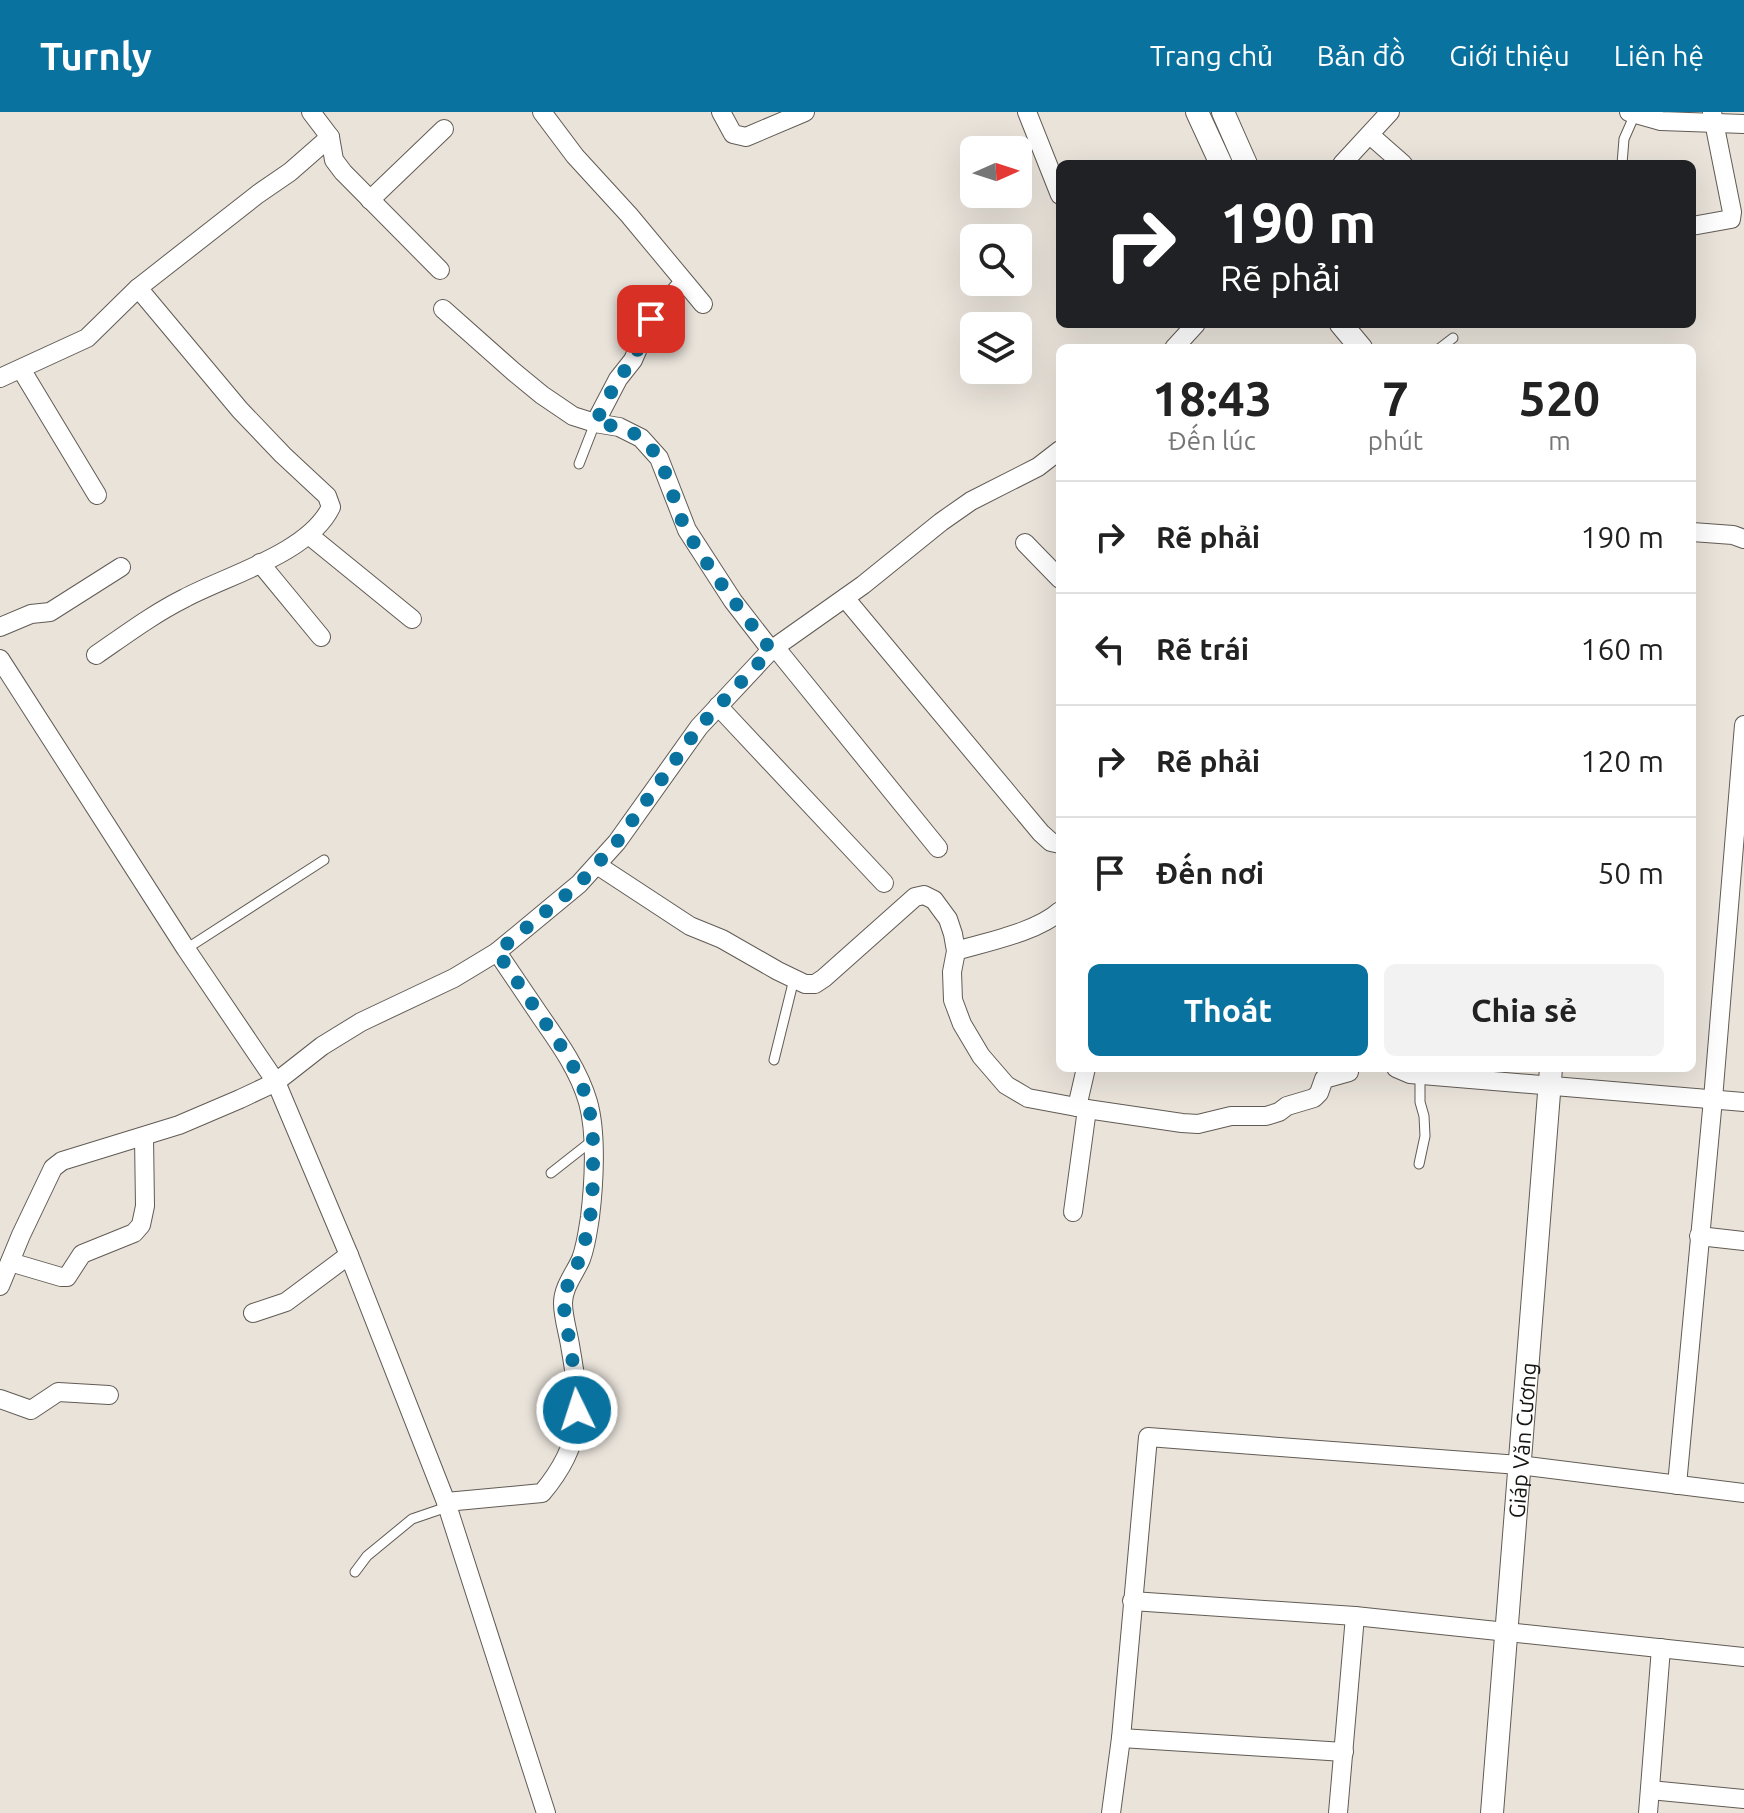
<!DOCTYPE html>
<html lang="vi">
<head>
<meta charset="utf-8">
<style>
  :root { --surface:#fff; --page:#f2f2f2; --text:#222; --muted:#767676; --line:#e0e0e0; --accent:#0a729e }
  body { margin:0; font-family:Ubuntu,sans-serif; background:var(--page); color:var(--text); height:100vh; display:flex; flex-direction:column; font-size:30px; white-space:nowrap }
  * { box-sizing:border-box; margin:0 }
  p { font-size:26px; color:var(--muted) }
  .icon { flex:none; width:44px; height:44px; fill:none; stroke:currentColor; stroke-width:2; stroke-linecap:round; stroke-linejoin:round }
  .map { position:relative; flex:1; overflow:hidden }
  .side { position:absolute; left:1056px; top:232px; width:640px; height:728px; display:flex; flex-direction:column; background:var(--surface); border-radius:12px; box-shadow:0 8px 32px #0002 }
  .side>* { flex:none }
  .banner { position:absolute; left:1056px; top:48px; width:640px; height:168px; border-radius:12px; box-shadow:0 8px 32px #0002; background:#202124; color:#fff; overflow:hidden }
  .needle { width:52px; rotate:87deg }
  .buttons { position:absolute; left:960px; top:24px; display:grid; gap:16px }
  .buttons a { display:grid; place-items:center; width:72px; height:72px; border-radius:12px; background:var(--surface); box-shadow:0 8px 32px #0002; font-size:40px }
  .pin { position:absolute; display:grid; place-items:center; width:68px; height:68px; color:#fff; margin:-34px; border-radius:16px; box-shadow:0 4px 12px #0006 }
  .me { position:absolute; width:88px; margin:-44px; rotate:356deg; stroke-linejoin:round; filter:drop-shadow(0 0 6px #0008) }
  .turn { display:flex; align-items:center; gap:28px; height:168px; padding:0 32px; font-size:36px }
  .turn .icon { width:104px; height:104px; stroke-width:2.5 }
  .turn b { display:block; font-size:56px; line-height:68px }
  .eta { display:flex; justify-content:space-evenly; align-items:center; height:136px; text-align:center }
  .eta b { font-size:48px; font-weight:600; line-height:56px }
  .cta { display:flex; gap:16px; margin-top:auto; padding:16px 32px }
  .cta a { flex:1; height:92px; border-radius:12px; background:var(--accent); color:#fff; font-size:32px; font-weight:600; line-height:92px; text-align:center }
  .cta a+a { background:var(--page); color:var(--text) }
  ul { padding:0; list-style:none }
  li { display:flex; align-items:center; gap:24px; height:112px; padding:0 32px; border-top:2px solid var(--line) }
  li div { flex:1 }
  li b { display:block; font-size:30px }
  li em { font-style:normal }
  header { display:flex; align-items:center; gap:48px; box-sizing:border-box; height:112px; padding:0 40px; background:var(--accent); color:#fff }
  header strong { font-size:38px }
  nav { display:flex; gap:44px; margin-inline-start:auto; font-size:28px }
  .map>svg:first-child { display:block }
  .lines { fill:none; stroke-linecap:round; stroke-linejoin:round }
  .service-casing { stroke:#615b54; stroke-width:11 }
  .minor-casing { stroke:#615b54; stroke-width:20 }
  .tertiary-casing { stroke:#615b54; stroke-width:24 }
  .service { stroke:#fff; stroke-width:9 }
  .minor { stroke:#fff; stroke-width:18 }
  .tertiary { stroke:#fff; stroke-width:22 }
  .route { stroke:#0a729e; stroke-width:14; stroke-dasharray:0 25.2 }
  .labels { text-anchor:middle; dominant-baseline:central; stroke-width:8; stroke-linejoin:round; paint-order:stroke }
  .street-label { font-size:22px; fill:#171512; stroke:#f7f0e8 }
</style>
</head>
<body>
<header>
<strong>Turnly</strong>
<nav><a>Trang chủ</a><a>Bản đồ</a><a>Giới thiệu</a><a>Liên hệ</a></nav>
</header>
<div class="map">
<svg width="1744" height="1701" viewBox="0 0 1744 1701">
  <rect width="100%" height="100%" fill="#e9e3da"/>
  <g class="lines">
    <defs>
      <g id="service">
        <polyline points="1622,52 1624,27 1635,2"/>
        <polyline points="1440,236 1453,226"/>
        <polyline points="579,352 595,311"/>
        <polyline points="186,837 324,748"/>
        <polyline points="774,948 794,867"/>
        <polyline points="1419,1052 1425,1024 1424,1004 1420,990 1420,962"/>
        <polyline points="551,1061 593,1028"/>
        <polyline points="355,1460 367,1444 412,1407 447,1395"/>
      </g>
      <g id="minor">
        <polyline points="311,0 330,25 334,48 343,60 440,158"/>
        <polyline points="542,0 575,44 629,103 703,192"/>
        <polyline points="721,0 733,22 746,25 805,0"/>
        <polyline points="1027,0 1060,83"/>
        <polyline points="1629,0 1661,9 1744,12"/>
        <polyline points="1370,23 1403,52"/>
        <polyline points="1342,52 1390,0"/>
        <polyline points="370,88 444,17"/>
        <polyline points="1692,114 1731,107 1732,100 1712,0"/>
        <polyline points="443,197 514,260 542,283 573,304 595,311 619,315 641,326 659,346 687,418 733,489 771,538"/>
        <polyline points="1174,236 1196,212"/>
        <polyline points="21,257 97,383"/>
        <polyline points="0,266 87,226 138,176 258,82 290,60 330,25"/>
        <polyline points="595,311 618,267 633,248 651,207 684,170"/>
        <polyline points="1692,420 1733,423 1744,427"/>
        <polyline points="310,424 412,507"/>
        <polyline points="1025,431 1060,467"/>
        <polyline points="260,451 321,525"/>
        <polyline points="845,486 1041,721 1051,730 1060,732"/>
        <polyline points="0,515 31,502 50,500 121,455"/>
        <polyline points="775,535 938,736"/>
        <path d="M96,543C125,523 153,502 185,486C228,463 309,441 331,395L327,384L283,343L240,298L138,176"/>
        <polyline points="0,547 186,837 276,970 349,1143 446,1390 546,1701"/>
        <polyline points="718,594 884,771"/>
        <polyline points="597,753 690,814 722,827 778,859 805,872 815,872 824,866 915,785 924,783 934,788 948,807 953,822 956,839 952,860 953,888 962,912 981,944 1006,973 1028,986 1087,997 1182,1011 1198,1012 1231,1004 1266,1004 1279,1000 1287,994 1314,986 1319,981 1324,967 1349,960"/>
        <path d="M956,839C986,830 1037,820 1060,799"/>
        <polyline points="1396,956 1410,962 1744,990"/>
        <polyline points="1077,995 1086,956"/>
        <polyline points="1073,1100 1087,997"/>
        <polyline points="1699,1124 1744,1129"/>
        <polyline points="10,1150 61,1165 67,1165 82,1142 134,1121 141,1113 145,1094 144,1025"/>
        <polyline points="0,1174 21,1123 53,1056 62,1049 179,1013 240,987 276,970 322,934 361,910 454,866 497,840 579,772 617,730 699,615 771,538 863,473 941,410 971,389 1038,355 1060,338"/>
        <polyline points="253,1201 286,1190 349,1143"/>
        <polyline points="0,1287 31,1298 58,1280 109,1283"/>
        <polyline points="1677,1373 1713,987 1744,613"/>
        <path d="M446,1390L542,1381C585,1330 581,1296 570,1233C568,1220 563,1205 563,1191C563,1175 575,1161 581,1147C586,1134 588,1118 590,1105C594,1072 597,1022 588,990C579,959 560,932 541,905C526,883 512,862 497,840"/>
        <polyline points="1132,1489 1355,1504 1744,1545"/>
        <polyline points="1121,1626 1344,1640"/>
        <polyline points="1650,1678 1744,1687"/>
        <polyline points="1111,1701 1121,1626 1148,1325 1519,1353 1744,1381"/>
        <polyline points="1338,1701 1355,1504"/>
        <polyline points="1648,1701 1661,1536"/>
      </g>
      <g id="tertiary">
        <polyline points="1197,0 1221,52"/>
        <polyline points="1223,0 1246,52"/>
        <polyline points="1341,212 1361,236"/>
        <path id="s1" d="M1492,1701L1551,956"/>
      </g>
    </defs>
    <use href="#service" class="service-casing"/>
    <use href="#minor" class="minor-casing"/>
    <use href="#tertiary" class="tertiary-casing"/>
    <use href="#service" class="service"/>
    <use href="#minor" class="minor"/>
    <use href="#tertiary" class="tertiary"/>
  </g>
  <g class="lines">
    <path class="route" d="M577,1298V1276L563,1190L569,1168L581,1145L590,1108L593,1072V1028L589,992L577,961L561,934L497,840L579,772L617,730L699,615L771,538C742,500 712,462 688,421C671,391 670,350 642,327C629,316 611,313 595,311L618,267L633,248L651,207"/>
  </g>
  <g class="labels">
    <g class="street-label">
      <text stroke="none"><textPath href="#s1" startOffset="374">Giáp Văn Cương</textPath></text>
    </g>
  </g>
</svg>
<div class="buttons">
<a><svg class="needle" viewBox="-14 -14 28 28"><path d="M0-13l5 13h-10z" fill="#e53935"/><path d="M0 13l5-13h-10z" fill="#767676"/></svg></a>
<a><svg class="icon" aria-label="search" viewBox="0 0 24 24"><circle cx="10" cy="10" r="6"/><path d="M15 15l6 6"/></svg></a>
<a><svg class="icon" aria-label="layers" viewBox="0 0 24 24"><path d="M12 4l9 5-9 5-9-5zM3 14l9 5 9-5"/></svg></a>
</div>
<div class="pin" style="left:651px;top:207px;background:#d93025"><svg class="icon" aria-label="arrive" viewBox="0 0 24 24"><path d="M6 21V4h12l-3 4 3 4H6"/></svg></div>
<svg class="me" style="left:577px;top:1298px" viewBox="-20 -20 40 40"><circle r="17" fill="#0a729e" stroke="#fff" stroke-width="3"/><path d="M0-11L8 9 0 5-8 9z" fill="#fff"/></svg>
<div class="banner">
<div class="turn"><svg class="icon" aria-label="right" viewBox="0 0 24 24"><path d="M7 20v-9h11M14 6l5 5-5 5"/></svg><div><b>190 m</b>Rẽ phải</div></div>
</div>
<section class="side">
<div class="eta">
<div><b>18:43</b><p>Đến lúc</p></div>
<div><b>7</b><p>phút</p></div>
<div><b>520</b><p>m</p></div>
</div>
<ul>
<li><svg class="icon" aria-label="right" viewBox="0 0 24 24"><path d="M7 20v-9h11M14 6l5 5-5 5"/></svg><div><b>Rẽ phải</b></div><em>190 m</em></li>
<li><svg class="icon" aria-label="left" viewBox="0 0 24 24"><path d="M17 20v-9H6M10 6l-5 5 5 5"/></svg><div><b>Rẽ trái</b></div><em>160 m</em></li>
<li><svg class="icon" aria-label="right" viewBox="0 0 24 24"><path d="M7 20v-9h11M14 6l5 5-5 5"/></svg><div><b>Rẽ phải</b></div><em>120 m</em></li>
<li><svg class="icon" aria-label="arrive" viewBox="0 0 24 24"><path d="M6 21V4h12l-3 4 3 4H6"/></svg><div><b>Đến nơi</b></div><em>50 m</em></li>
</ul>
<div class="cta"><a>Thoát</a><a>Chia sẻ</a></div>
</section>
</div>
</body>
</html>
